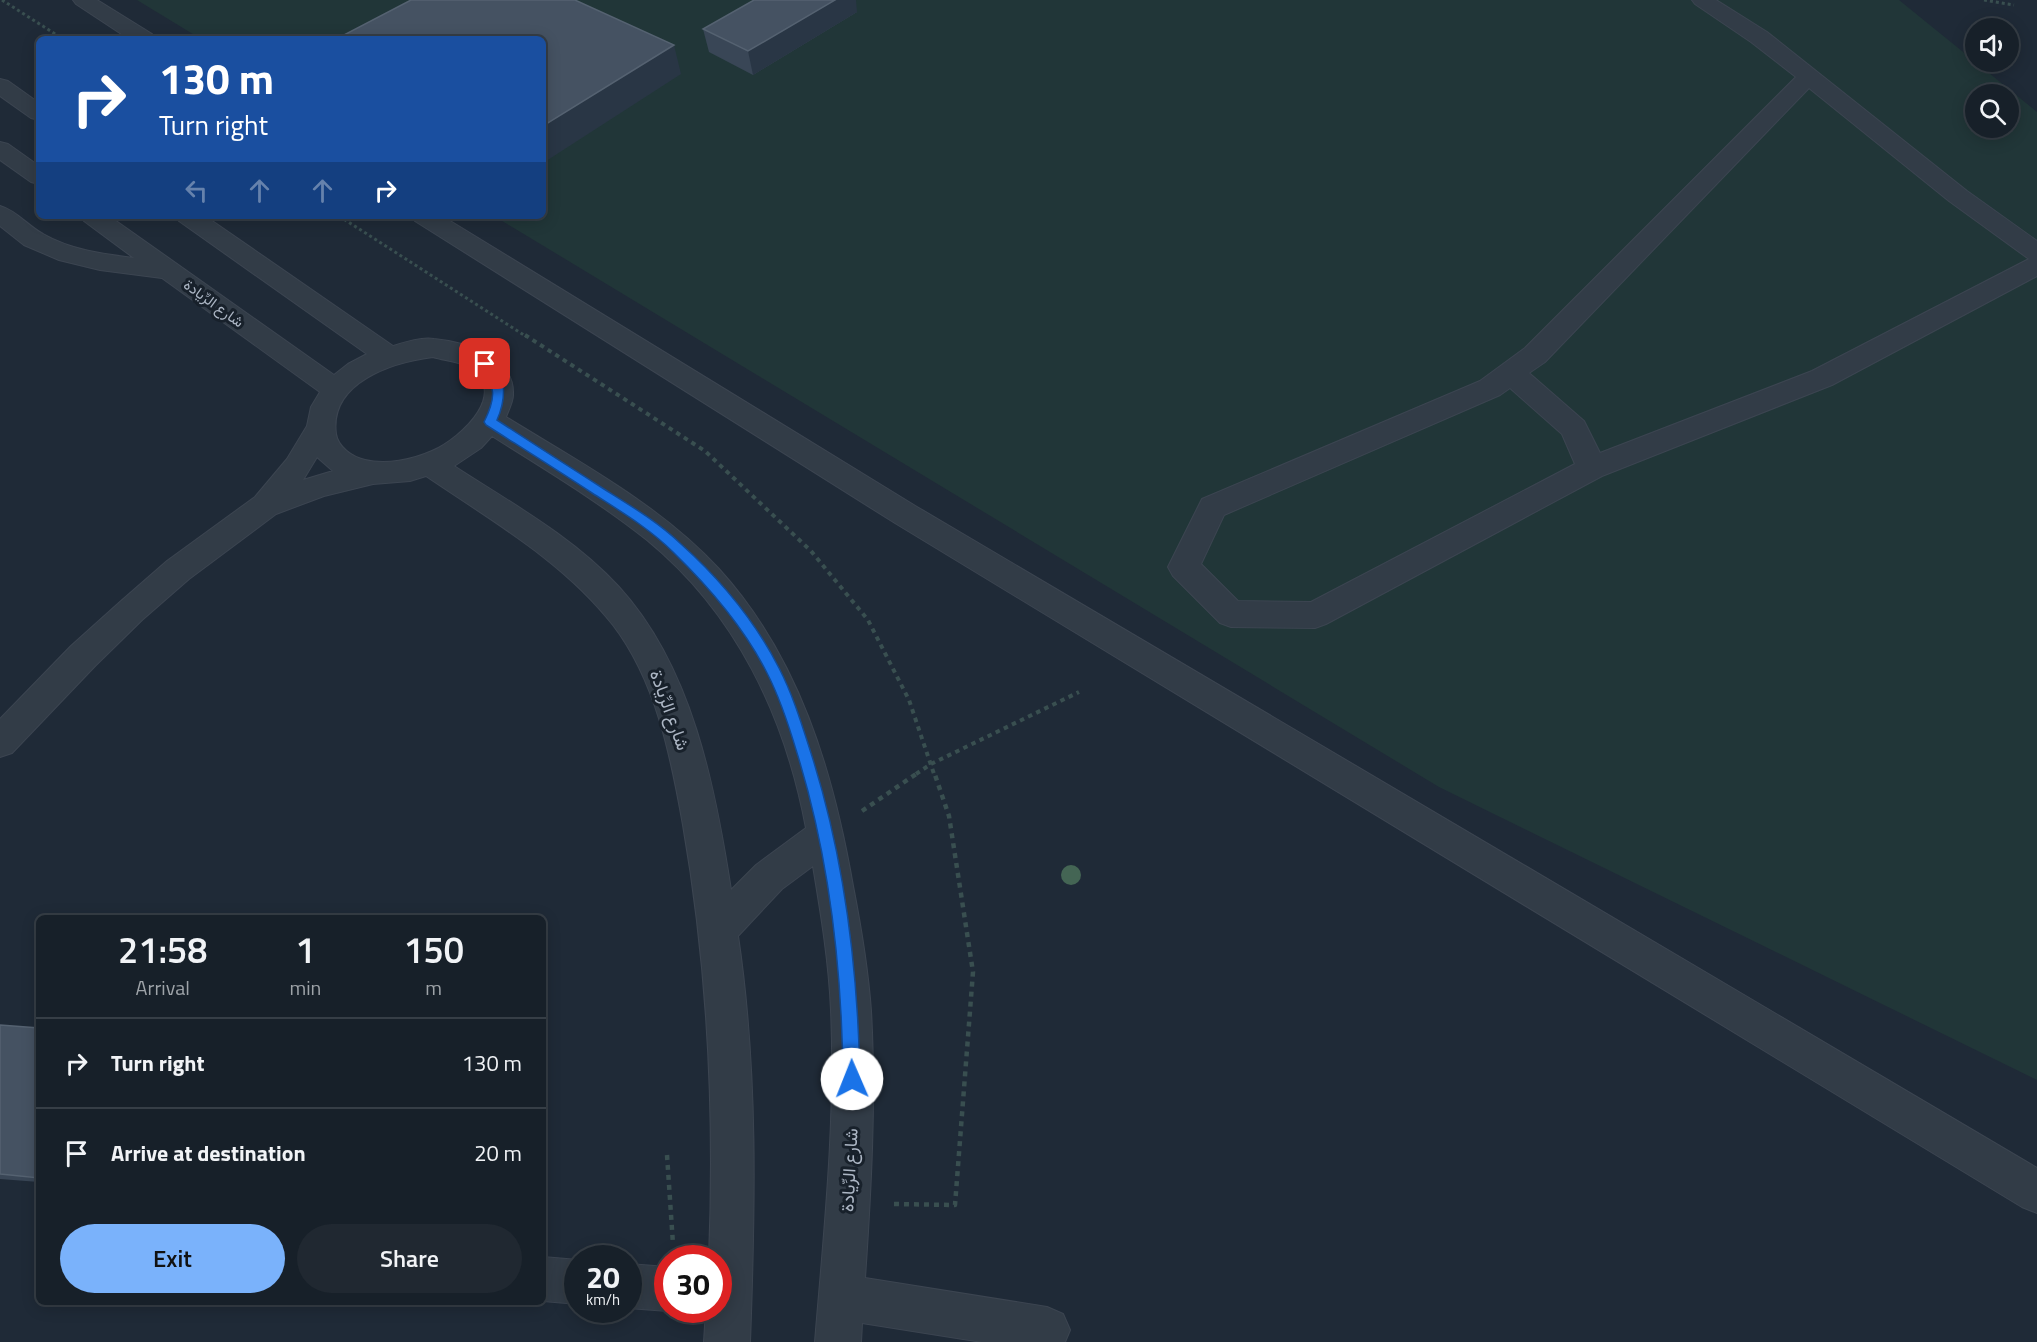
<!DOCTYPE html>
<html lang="en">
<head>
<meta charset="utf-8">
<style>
  :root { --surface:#172029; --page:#202831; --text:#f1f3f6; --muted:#9ea3a8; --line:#363e46; --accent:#7ab2fb }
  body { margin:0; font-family:"Titillium Web",Vazirmatn,sans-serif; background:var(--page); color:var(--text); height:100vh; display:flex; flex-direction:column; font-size:22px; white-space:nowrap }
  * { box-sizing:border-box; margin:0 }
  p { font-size:20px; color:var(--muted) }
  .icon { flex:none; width:33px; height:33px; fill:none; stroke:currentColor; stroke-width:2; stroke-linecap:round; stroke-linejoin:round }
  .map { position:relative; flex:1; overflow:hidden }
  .drawer { position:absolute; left:36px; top:915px; width:510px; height:390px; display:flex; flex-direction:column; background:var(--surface); border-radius:9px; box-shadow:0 3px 15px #0003,0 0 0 2px var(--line) }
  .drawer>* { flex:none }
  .top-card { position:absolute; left:36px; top:36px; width:510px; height:183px; border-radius:9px; box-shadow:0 3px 15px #0003,0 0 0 2px var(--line); background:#1a4fa0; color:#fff; overflow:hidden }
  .fabs { position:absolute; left:1965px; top:18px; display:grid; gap:12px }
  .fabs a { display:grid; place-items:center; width:54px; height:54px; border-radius:50%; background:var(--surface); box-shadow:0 3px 15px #0003,0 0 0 2px var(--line); font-size:30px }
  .speed { position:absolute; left:564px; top:1245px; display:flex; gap:12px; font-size:30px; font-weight:700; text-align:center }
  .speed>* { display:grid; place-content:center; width:78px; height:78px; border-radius:50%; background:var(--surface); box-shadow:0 3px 15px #0003,0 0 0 2px var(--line); line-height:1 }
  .speed small { font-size:15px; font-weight:400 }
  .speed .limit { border:9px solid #d22; background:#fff; color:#111 }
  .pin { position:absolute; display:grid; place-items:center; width:51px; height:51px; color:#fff; margin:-26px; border-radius:12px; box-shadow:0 3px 9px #0006 }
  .me { position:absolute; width:66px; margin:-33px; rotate:359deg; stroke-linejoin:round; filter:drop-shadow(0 0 4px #0008) }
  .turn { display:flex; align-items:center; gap:21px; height:126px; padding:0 24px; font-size:27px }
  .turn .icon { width:78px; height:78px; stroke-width:2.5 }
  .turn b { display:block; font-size:42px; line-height:51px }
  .lanes { display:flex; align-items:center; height:57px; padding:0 24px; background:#0003; justify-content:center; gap:30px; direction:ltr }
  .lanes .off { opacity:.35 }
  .eta { display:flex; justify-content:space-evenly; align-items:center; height:102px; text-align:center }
  .eta b { font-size:36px; font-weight:600; line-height:42px }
  .button { display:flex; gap:12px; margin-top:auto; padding:12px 24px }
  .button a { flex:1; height:69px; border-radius:36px; background:var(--accent); color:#111; font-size:24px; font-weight:600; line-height:69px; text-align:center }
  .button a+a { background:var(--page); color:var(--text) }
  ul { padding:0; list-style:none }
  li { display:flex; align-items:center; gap:18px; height:90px; padding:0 24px; border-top:2px solid var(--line) }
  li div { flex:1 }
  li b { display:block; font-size:22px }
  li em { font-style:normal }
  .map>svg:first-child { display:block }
  .green { fill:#213638; fill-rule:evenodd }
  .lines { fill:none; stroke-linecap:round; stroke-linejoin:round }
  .minor-casing { stroke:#3c4551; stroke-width:2 }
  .path-far2 { stroke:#394f50; stroke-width:3; stroke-dasharray:3 3; stroke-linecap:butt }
  .path-far1 { stroke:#394f50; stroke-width:4; stroke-dasharray:4.5 4.5; stroke-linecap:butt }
  .path { stroke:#394f50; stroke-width:4.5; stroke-dasharray:5 5; stroke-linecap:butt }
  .minor { fill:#323c47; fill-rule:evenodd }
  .tree { fill:#446554 }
  .wall { fill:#394656 }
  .shaded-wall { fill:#293645 }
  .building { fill:#455262; stroke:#556271; stroke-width:1.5 }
  .route { fill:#1a73e8; stroke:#114b97; stroke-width:1.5 }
  .labels { text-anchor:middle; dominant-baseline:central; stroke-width:6; stroke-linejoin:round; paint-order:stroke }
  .far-street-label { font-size:15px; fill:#acb6c4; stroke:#18212b }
  .street-label { font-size:18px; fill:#acb6c4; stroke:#18212b }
</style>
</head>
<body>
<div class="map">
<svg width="2037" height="1342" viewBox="0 0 2037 1342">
  <rect width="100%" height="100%" fill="#1f2a37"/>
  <path class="green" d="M137,0H1899L2037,112V1080L1439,787L494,216H543V39H201ZM1976,94H2008V128H1976Z"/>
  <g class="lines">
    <defs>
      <g id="minor">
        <polygon points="73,0 97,0 152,34 155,39 129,39 76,4"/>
        <path d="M1692,0H1716L1767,32L1967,191L2037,241V276L1832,385L1602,476L1326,624L1315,628L1231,627L1220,623L1173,576L1168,567L1202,499L1480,381L1525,348L1796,77L1751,42L1695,4ZM1809,88L1949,201L2029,259L1812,371L1600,453L1584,421L1529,373L1545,362ZM1510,388L1562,434L1575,464L1311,602L1238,601L1201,564L1224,515L1500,395Z"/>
        <polygon points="0,79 8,81 39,103 39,120 31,118 0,96"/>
        <polygon points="0,142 8,144 39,166 39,184 31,182 0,160"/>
        <path d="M0,206C17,211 28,226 43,234C71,250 103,254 134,258L84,221L81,216H109L334,375L348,364L367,354L179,221L176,216H205L393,346C406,342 422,337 434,339C465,342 515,356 513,395C513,402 508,411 506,417C579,462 660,505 719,569C799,657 833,771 853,886C861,927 868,969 871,1011C876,1100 871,1190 865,1278L1047,1307L1063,1314L1070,1330L1065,1342H982L862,1323L861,1342H815C824,1232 836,1121 831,1010C829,962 821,914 813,866L782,889L738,936C758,1070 755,1207 750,1342H704L706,1310H718V1258H709C715,1112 708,969 683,825C671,757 656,681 613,625C563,561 492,521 426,476L410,481L373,484L324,496L276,514L189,579L142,620L95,666L12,753L0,757V719L71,646L120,602L167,561L255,497L287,459L307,426L311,407L320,392L162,278L100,270L59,260L24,245L0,226ZM433,357C443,360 455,361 464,365C514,389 462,438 432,451C412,460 386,465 365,460C352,457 338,447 336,434C329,382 393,362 433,357ZM492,436C544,469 598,501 647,540C736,613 785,716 806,828L756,865L731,890C715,786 692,667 619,587C573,537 511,503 454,466L481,448ZM317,457L333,471L303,480Z"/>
        <polygon points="412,216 442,216 917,507 2037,1168 2037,1213 2022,1207 895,523 415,221"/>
        <polygon points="543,1257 578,1260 578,1304 543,1301"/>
        <polygon points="628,1264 668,1267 668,1310 672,1310 668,1311 628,1308"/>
      </g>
    </defs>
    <use href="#minor" class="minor-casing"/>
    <g class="path-far2">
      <polyline points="2,0 63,39"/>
      <polyline points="1984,0 2014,5"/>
      <polyline points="339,216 527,337"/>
    </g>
    <g class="path-far1">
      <polyline points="525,335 705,451 811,551 868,620 909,700 934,774"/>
      <polyline points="916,774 931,764 1079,692"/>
    </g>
    <g class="path">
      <polyline points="862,811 919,772"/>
      <polyline points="667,1155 673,1244"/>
      <polyline points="894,1204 955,1205 973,972 949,816 934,772"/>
    </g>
    <use href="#minor" class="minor"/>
  </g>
  <circle class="tree" cx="1071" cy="875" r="10"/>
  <g class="wall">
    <polygon points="857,12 753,75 709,52 703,29"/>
    <polygon points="0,1025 39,1028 39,1182 0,1179"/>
  </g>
  <g class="shaded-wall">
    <polygon points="835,0 856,0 857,12 753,75 748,51"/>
    <polygon points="674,45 681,74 543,163 543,126"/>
  </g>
  <g class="building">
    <polygon points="411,0 575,0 674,45 543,126 543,39 343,39 340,37"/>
    <polygon points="754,0 835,0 748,51 703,29"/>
    <polygon points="0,1025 39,1028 39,1178 0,1174"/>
  </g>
  <path class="route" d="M485,360C510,370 505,402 497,420C532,443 568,466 604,489C631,506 658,522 681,544C720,579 755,621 779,668C793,695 802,725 811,753C845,859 858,969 860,1079L858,1085L852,1088L846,1085L843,1079C842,969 830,859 797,753C789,726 780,698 767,673C744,627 709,587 673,552C649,528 620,511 592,493C557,470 522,448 486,425L484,422C497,396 495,387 480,364Z"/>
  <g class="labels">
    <g class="far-street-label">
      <text transform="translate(214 303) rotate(36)">شارع الرِّيادة</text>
    </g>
    <g class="street-label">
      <text transform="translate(670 710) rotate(70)">شارع الرِّيادة</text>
      <text transform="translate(849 1170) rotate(-87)">شارع الرِّيادة</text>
    </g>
  </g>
</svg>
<div class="fabs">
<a><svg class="icon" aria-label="sound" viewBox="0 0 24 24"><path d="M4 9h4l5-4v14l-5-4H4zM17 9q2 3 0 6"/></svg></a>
<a><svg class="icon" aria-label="search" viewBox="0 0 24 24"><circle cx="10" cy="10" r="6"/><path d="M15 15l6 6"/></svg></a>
</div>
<div class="speed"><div>20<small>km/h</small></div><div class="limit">30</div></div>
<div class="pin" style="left:485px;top:364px;background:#d93025"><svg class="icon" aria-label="arrive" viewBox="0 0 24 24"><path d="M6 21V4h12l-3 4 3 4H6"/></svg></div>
<svg class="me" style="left:852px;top:1079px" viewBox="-20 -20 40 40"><circle r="19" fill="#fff"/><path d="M0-13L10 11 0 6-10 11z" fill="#1a73e8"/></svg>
<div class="top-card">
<div class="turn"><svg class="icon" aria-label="right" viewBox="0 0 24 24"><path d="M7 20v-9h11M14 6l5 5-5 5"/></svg><div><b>130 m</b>Turn right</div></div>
<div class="lanes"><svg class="icon off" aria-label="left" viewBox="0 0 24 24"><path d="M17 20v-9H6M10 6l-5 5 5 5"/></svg><svg class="icon off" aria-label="ahead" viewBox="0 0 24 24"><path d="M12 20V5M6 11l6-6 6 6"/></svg><svg class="icon off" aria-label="ahead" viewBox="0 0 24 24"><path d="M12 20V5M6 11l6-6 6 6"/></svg><svg class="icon" aria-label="right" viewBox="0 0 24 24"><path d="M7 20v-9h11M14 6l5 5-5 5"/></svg></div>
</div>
<section class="drawer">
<div class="eta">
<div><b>21:58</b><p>Arrival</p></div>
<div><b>1</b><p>min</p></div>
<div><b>150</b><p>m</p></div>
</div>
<ul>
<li><svg class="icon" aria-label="right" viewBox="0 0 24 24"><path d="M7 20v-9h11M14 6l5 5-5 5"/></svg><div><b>Turn right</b></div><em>130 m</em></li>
<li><svg class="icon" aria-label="arrive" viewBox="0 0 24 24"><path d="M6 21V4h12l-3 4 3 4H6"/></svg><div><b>Arrive at destination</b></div><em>20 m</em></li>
</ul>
<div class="button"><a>Exit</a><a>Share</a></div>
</section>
</div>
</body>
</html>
